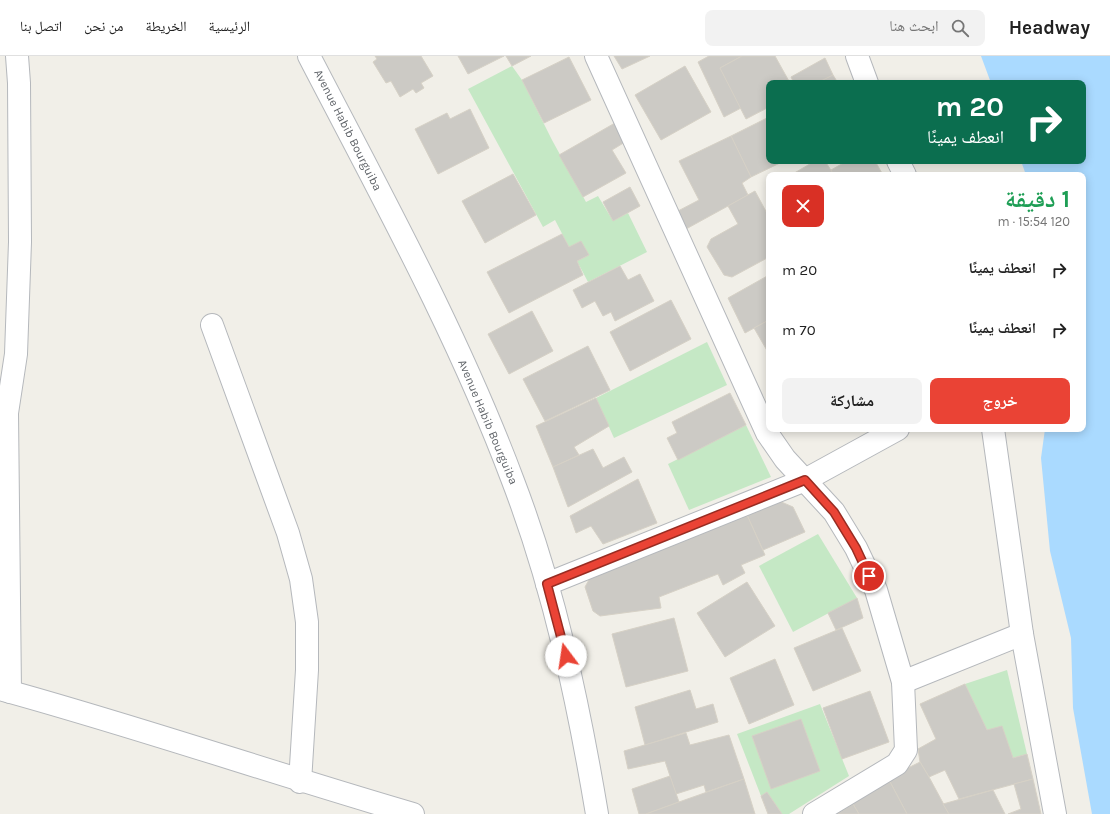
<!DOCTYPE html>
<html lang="ar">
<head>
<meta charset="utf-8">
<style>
  :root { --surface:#fff; --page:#f2f2f2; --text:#222; --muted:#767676; --line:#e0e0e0; --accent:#ea4335 }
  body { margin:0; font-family:Karla,"Noto Naskh Arabic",sans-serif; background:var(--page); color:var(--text); direction:rtl; height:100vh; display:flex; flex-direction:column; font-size:15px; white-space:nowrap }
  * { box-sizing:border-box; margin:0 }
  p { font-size:13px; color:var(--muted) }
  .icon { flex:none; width:22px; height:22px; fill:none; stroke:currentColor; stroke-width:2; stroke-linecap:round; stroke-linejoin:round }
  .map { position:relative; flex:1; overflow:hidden; direction:ltr }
  .panel { position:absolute; left:766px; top:116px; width:320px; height:260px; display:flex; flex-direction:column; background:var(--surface); border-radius:8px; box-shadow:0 2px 10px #0003; direction:rtl }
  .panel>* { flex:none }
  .banner { position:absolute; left:766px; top:24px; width:320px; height:84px; border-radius:8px; box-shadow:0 2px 10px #0003; direction:rtl; background:#0b6e4f; color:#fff; overflow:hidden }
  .pin { position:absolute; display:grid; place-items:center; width:34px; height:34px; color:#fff; margin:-17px; border:2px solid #fff; border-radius:50%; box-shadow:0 1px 4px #0007 }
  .me { position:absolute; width:44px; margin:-22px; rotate:346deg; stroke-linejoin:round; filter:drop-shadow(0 0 3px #0008) }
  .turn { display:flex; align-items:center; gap:14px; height:84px; padding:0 16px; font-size:18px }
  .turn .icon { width:52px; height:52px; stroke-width:2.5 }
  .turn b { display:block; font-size:28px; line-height:34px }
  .round { display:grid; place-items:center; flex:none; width:42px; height:42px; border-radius:8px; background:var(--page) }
  .headline { display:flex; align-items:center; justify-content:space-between; height:68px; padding:0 16px }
  h1 { font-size:24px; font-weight:700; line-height:30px; color:#1e9e55 }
  .primary-button { display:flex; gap:8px; margin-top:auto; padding:8px 16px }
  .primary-button a { flex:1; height:46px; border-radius:8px; background:var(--accent); color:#fff; font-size:16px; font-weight:700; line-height:46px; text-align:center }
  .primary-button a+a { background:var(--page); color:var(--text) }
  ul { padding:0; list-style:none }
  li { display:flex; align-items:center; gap:12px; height:60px; padding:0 16px }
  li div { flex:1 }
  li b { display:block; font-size:15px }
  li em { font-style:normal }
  header { display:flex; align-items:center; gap:24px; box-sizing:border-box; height:56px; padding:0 20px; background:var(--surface); border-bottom:1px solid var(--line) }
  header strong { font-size:19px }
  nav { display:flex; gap:22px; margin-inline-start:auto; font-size:14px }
  .search { width:280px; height:36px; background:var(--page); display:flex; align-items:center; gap:10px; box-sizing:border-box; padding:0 14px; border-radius:8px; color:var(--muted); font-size:15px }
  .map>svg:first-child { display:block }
  .green { fill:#c5e8c5 }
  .water { fill:#aadaff }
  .building { fill:#cccac5; stroke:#d6d1c6 }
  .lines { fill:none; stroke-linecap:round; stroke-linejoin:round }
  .minor-casing { stroke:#b5b8bc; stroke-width:24 }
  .minor { stroke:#fff; stroke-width:22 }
  .route-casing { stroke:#982c22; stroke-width:10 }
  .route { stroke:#ea4335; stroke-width:7 }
  .labels { text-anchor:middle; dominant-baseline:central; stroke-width:4; stroke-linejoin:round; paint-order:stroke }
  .street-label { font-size:12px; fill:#5f6368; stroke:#fff }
</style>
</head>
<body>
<header>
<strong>Headway</strong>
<div class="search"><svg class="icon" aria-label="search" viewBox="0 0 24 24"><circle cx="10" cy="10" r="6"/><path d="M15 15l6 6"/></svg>ابحث هنا</div>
<nav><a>الرئيسية</a><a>الخريطة</a><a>من نحن</a><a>اتصل بنا</a></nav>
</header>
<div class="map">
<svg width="1110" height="758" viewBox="0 0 1110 758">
  <rect width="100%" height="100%" fill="#f1efe8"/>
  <g class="green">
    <polygon points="512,10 522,24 552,84 586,146 598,140 613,165 628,157 647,196 588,226 577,205 589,199 569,191 555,164 543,171 468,33"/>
    <polygon points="707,286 727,329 614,382 596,342"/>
    <polygon points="746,369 771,421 689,454 668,408"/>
    <polygon points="818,478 857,542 793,576 759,510"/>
    <polygon points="1007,614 1027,698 1013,702 987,674 965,628"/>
    <polygon points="820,648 849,720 789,758 782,758 767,736 761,740 737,678"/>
  </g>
  <polygon class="water" points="981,0 1110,0 1110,758 1092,758 1073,652 1071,582 1050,495 1041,402 1045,373 1083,373 1083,119 1026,119 1021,105 1083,105 1083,27 991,27"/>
  <g class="building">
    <polygon points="375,0 421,0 433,20 421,27 424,32 416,37 413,33 400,41 391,25 386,27 373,6 377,3"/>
    <polygon points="458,0 504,0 468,18"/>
    <polygon points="506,0 531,0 512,10"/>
    <polygon points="614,0 650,0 622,13"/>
    <polygon points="709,0 742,0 720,12 741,52 724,61 698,6"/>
    <polygon points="742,0 775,0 790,27 769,27 769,51 746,63 720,12"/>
    <polygon points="569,1 591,44 544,67 522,24"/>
    <polygon points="825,2 833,19 817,27 794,27 791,21"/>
    <polygon points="685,10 711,56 661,84 635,39"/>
    <polygon points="833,19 838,27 817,27"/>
    <polygon points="470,53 489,92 438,118 415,73 447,57 450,63"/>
    <polygon points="769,61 769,105 784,105 751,121 731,80"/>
    <polygon points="615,67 625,86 612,94 626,117 583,141 559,99"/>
    <polygon points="731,80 751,121 742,127 748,139 686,173 678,155 699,144 679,105"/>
    <polygon points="815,105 825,105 834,119 791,119"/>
    <polygon points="847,105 875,105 883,119 834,119 831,114"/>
    <polygon points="513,118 536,159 485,187 462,145"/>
    <polygon points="630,131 640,150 613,165 603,146"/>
    <polygon points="755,135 769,161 769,201 732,221 724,219 707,191 711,183 738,168 728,150"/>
    <polygon points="562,178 569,191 581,185 589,199 577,205 583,219 509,257 487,216"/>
    <polygon points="620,210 628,224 640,218 654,245 615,265 611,256 603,260 595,245 582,252 573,234"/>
    <polygon points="769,219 769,264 745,277 728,242"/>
    <polygon points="671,244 691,283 630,315 610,276"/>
    <polygon points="532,255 553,295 509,318 488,278"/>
    <polygon points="769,264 769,298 754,272"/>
    <polygon points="588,290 610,334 545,365 523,323"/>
    <polygon points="730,337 746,369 678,404 667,382 677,377 672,366"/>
    <polygon points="596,342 609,370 574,391 579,399 553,411 536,370"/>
    <polygon points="593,393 603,412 624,401 632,416 568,451 553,411"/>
    <polygon points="638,423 657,467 603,488 591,470 576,477 570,460"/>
    <polygon points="779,445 793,451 805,476 763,494 747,459"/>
    <polygon points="747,459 765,499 741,509 745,517 723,529 718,518 659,541 661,552 600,560 593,555 585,531 590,522"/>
    <polygon points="747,526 775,570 725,601 697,557"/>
    <polygon points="857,542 863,562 836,574 828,557"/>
    <polygon points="674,562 688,615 626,631 612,578"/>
    <polygon points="842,572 861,615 813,635 794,592"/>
    <polygon points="775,603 794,649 749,668 730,622"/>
    <polygon points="965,628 987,674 1002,670 1013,702 1027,698 1033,723 959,743 945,714 929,721 920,706 918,693 936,683 920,648"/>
    <polygon points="690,634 696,653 713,648 718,666 645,689 635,651"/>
    <polygon points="870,635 889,686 842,703 823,652"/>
    <polygon points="801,663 820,715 771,733 752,680"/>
    <polygon points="686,677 690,689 729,679 744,723 706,736 704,729 676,738 665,705 628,713 624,695"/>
    <polygon points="920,706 929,721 949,758 907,758 888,722"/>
    <polygon points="670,720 679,746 646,758 639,758 632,733"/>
    <polygon points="888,722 907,758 859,758 853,748"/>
    <polygon points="744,723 755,758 646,758 679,746"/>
    <polygon points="1033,723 1041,758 1008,758 1021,753 1014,728"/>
    <polygon points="993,734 1005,758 949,758 943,748"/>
    <polygon points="767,736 782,758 768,758 761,740"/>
    <polygon points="853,748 859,758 837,758"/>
  </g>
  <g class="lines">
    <defs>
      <g id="minor">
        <path d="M309,0C381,139 458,278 513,425C554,532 578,645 597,758"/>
        <polyline points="596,0 767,377 785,403 834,456 856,492 876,534 903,626 906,694 897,708 814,758"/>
        <polyline points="857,0 867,27"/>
        <polyline points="898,105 905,119"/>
        <polyline points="212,269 288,477 301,523 307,566 307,614 300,726"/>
        <polyline points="993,373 1022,578 1055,758"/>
        <polyline points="547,528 805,424 898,373"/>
        <polyline points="903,626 1022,578"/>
        <path d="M0,633C139,671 275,718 413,758"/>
        <polyline points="10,636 7,357 16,298 20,186 19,27 17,0"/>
      </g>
    </defs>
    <use href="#minor" class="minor-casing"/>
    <use href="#minor" class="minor"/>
  </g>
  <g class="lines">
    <defs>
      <polyline id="route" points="566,600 547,528 805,424 834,456 856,492 869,520"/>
    </defs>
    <use href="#route" class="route-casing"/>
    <use href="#route" class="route"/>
  </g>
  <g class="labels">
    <g class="street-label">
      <text transform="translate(348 74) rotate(63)">Avenue Habib Bourguiba</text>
      <text transform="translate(488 366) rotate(67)">Avenue Habib Bourguiba</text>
    </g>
  </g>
</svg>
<div class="pin" style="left:869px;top:520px;background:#d93025"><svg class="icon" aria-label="arrive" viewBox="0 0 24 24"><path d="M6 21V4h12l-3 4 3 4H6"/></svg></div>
<svg class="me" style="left:566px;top:600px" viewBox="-20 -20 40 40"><circle r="19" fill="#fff"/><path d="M0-13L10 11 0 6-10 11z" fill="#ea4335"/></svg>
<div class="banner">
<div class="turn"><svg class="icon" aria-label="right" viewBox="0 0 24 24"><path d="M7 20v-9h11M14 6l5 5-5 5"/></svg><div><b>20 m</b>انعطف يمينًا</div></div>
</div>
<section class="panel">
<div class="headline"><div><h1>1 دقيقة</h1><p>120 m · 15:54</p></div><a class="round" style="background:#d93025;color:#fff"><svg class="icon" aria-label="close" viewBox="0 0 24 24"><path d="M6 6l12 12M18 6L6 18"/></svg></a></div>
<ul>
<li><svg class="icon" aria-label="right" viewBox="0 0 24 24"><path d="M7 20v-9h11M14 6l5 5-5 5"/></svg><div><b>انعطف يمينًا</b></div><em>20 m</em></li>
<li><svg class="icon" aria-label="right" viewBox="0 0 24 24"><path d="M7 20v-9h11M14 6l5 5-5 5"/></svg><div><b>انعطف يمينًا</b></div><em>70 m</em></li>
</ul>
<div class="primary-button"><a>خروج</a><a>مشاركة</a></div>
</section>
</div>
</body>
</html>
